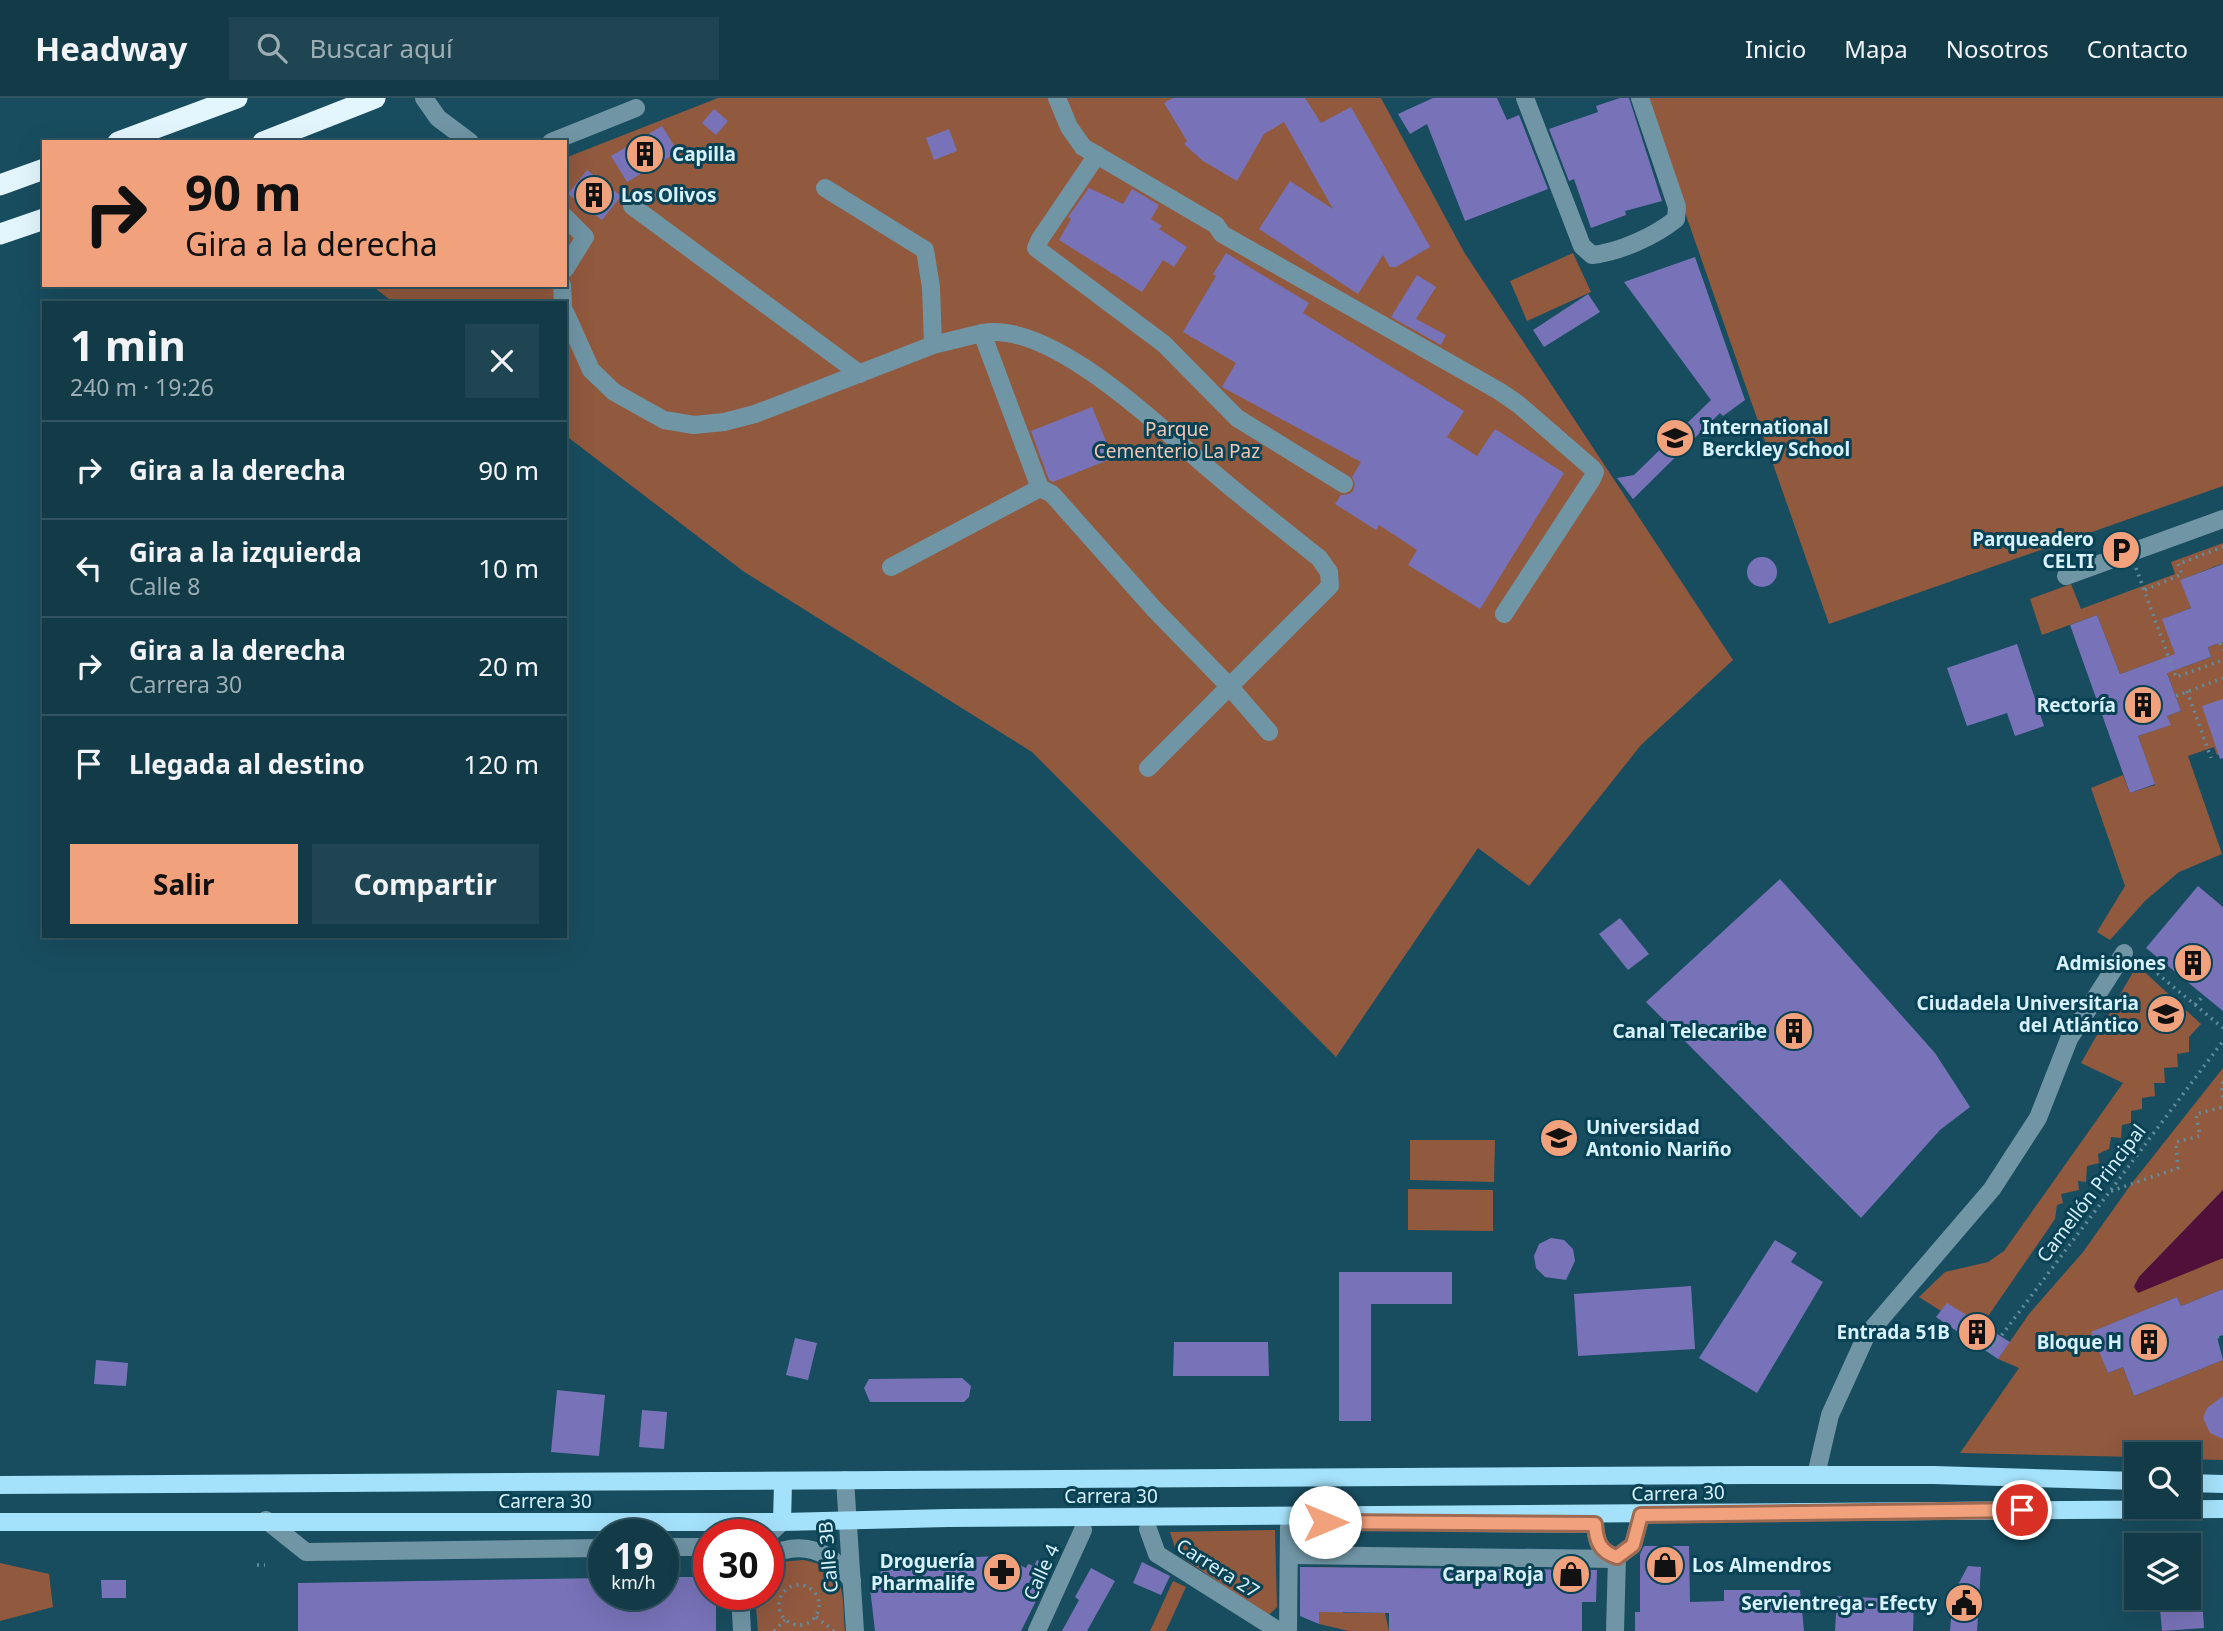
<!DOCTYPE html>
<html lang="es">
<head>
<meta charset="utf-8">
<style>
  :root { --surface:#123a47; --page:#1f4552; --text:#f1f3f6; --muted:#9cadb4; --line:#315460; --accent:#f1a17c }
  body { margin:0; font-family:"Noto Sans",sans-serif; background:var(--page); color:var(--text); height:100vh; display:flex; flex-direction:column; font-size:26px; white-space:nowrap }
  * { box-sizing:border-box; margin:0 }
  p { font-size:23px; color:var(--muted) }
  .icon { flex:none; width:38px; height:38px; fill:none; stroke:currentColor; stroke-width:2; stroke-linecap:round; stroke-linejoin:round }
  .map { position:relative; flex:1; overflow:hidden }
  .panel { position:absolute; left:42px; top:203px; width:525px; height:637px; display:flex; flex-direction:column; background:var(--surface); border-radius:0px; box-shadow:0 7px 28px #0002,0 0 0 2px var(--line) }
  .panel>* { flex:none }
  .guide { position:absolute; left:42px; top:42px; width:525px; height:147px; border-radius:0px; box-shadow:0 7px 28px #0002,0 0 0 2px var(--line); background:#f1a17c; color:#111; overflow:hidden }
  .controls { position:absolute; left:2124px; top:1344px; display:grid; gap:14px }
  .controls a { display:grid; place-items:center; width:77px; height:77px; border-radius:0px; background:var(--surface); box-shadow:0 7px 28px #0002,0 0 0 2px var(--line); font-size:35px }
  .speed { position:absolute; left:588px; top:1421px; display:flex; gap:14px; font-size:35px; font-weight:700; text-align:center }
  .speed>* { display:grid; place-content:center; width:91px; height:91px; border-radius:50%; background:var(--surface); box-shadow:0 7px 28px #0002,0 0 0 2px var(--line); line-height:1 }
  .speed small { font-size:18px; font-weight:400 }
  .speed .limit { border:10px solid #d22; background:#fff; color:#111 }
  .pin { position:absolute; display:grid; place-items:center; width:60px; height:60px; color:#fff; margin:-30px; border:4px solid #fff; border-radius:50%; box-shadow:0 2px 7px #0007 }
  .me { position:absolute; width:77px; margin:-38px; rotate:90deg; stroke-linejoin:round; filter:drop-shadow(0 0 5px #0008) }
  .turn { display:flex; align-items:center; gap:24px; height:147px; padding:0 28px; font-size:32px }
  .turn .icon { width:91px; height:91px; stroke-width:2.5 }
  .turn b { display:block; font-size:49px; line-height:60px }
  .round { display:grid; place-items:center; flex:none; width:74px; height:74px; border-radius:0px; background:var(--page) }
  .overview { display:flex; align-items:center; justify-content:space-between; height:119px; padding:0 28px }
  h1 { font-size:42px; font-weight:700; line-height:52px }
  .cta { display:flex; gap:14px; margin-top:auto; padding:14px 28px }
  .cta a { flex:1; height:80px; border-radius:0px; background:var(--accent); color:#111; font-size:28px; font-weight:700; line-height:80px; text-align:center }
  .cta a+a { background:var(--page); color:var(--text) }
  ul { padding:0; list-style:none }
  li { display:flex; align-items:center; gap:21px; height:98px; padding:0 28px; border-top:2px solid var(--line) }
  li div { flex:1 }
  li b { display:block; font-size:26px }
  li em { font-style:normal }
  header { display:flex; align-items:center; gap:42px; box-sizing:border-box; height:98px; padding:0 35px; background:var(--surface); border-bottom:2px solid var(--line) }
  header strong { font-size:33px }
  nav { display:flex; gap:38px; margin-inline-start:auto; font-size:24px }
  .search { width:490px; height:63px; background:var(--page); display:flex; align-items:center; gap:18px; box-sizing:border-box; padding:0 24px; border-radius:0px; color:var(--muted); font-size:26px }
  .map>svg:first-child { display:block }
  .green { fill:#91593e }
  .water { fill:#51103a }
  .building { fill:#7873b9 }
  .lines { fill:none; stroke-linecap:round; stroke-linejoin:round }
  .path { stroke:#628d9d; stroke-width:3.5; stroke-dasharray:2 5; stroke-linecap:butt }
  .minor { stroke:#7095a5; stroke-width:18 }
  .major { stroke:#a4e1fa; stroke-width:18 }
  .highway { stroke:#e4f6fd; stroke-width:21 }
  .route-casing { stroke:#9d6951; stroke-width:18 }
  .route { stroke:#f1a17c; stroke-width:12 }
  .labels { text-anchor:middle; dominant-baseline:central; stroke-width:6; stroke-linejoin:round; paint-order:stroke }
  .poi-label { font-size:19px; font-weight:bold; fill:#d7f1fd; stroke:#094254; text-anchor:end }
  .park-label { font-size:19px; fill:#f1c7b4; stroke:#094254 }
  .street-label { font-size:19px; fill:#d7f1fd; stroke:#094254 }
</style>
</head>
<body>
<header>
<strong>Headway</strong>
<div class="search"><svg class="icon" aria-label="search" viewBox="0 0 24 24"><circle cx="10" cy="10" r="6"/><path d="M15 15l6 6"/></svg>Buscar aquí</div>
<nav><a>Inicio</a><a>Mapa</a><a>Nosotros</a><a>Contacto</a></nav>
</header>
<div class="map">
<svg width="2223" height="1533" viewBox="0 0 2223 1533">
  <rect width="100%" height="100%" fill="#184d5f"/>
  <g class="green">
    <polygon points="718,0 1381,0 1464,154 1733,562 1641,647 1529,788 1478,750 1336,959 1032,654 743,473 565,337 565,205 394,205 371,187 565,187 565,60"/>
    <polygon points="1645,0 2223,0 2223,388 1829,526"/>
    <polygon points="1573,155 1591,194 1527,223 1510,183"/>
    <polygon points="2223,445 2223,469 2221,466 2181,482 2191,510 2163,521 2181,570 2211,559 2208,549 2223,544 2223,655 2217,657 2214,649 2188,658 2222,756 2179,774 2145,803 2110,842 2097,834 2125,788 2091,690 2123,677 2130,695 2155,687 2138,638 2170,627 2167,618 2181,613 2162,561 2120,576 2097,517 2042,537 2030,501 2071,486 2081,511 2175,476 2171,464"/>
    <polygon points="2137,867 2201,926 2189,939 2189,954 2177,956 2178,969 2164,970 2165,985 2154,985 2155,998 2142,1000 2142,1011 2131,1013 2131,1025 2122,1027 2121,1040 2111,1039 2109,1051 2098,1056 2099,1065 2087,1068 2086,1084 2078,1083 2079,1092 2061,1096 2063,1105 2057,1107 2055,1121 1982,1227 1941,1213 1919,1199 1945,1174 1988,1164 2004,1153 2123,985 2081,965"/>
    <polygon points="2223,970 2223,1092 2139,1179 2134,1188 2223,1160 2223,1191 2181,1208 2177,1199 2092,1234 2108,1275 2123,1269 2134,1298 2223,1262 2223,1362 2189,1361 2189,1356 2137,1356 2137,1359 1960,1355 2019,1270 1998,1261 2029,1216 2083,1154 2132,1085"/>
    <polygon points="1410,1042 1495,1042 1494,1084 1410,1082"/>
    <polygon points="1408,1091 1493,1092 1493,1133 1408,1132"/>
    <polygon points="1275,1432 1277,1509 1270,1516 1265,1516 1177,1456 1170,1434"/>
    <path d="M803,1462C848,1470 842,1496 845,1533H758L755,1496H768V1471L779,1464Z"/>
    <polygon points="0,1465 49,1476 53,1509 0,1523"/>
    <polygon points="1318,1469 1343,1470 1343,1515 1385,1515 1389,1533 1349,1533 1319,1526"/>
    <polygon points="1173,1483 1186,1489 1166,1533 1150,1533"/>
  </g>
  <polygon class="water" points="2223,1092 2223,1160 2138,1195 2134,1189 2139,1179"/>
  <g class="building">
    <polygon points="1173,0 1305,0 1321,25 1351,9 1430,149 1396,169 1390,169 1383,157 1358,196 1259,131 1290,83 1333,111 1284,24 1264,36 1237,83 1203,63 1184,46 1187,43 1164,5"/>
    <polygon points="1433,0 1497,0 1507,22 1519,17 1548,91 1465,123 1427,26 1410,36 1398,16"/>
    <polygon points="1620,0 1629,0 1662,103 1625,113 1626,117 1591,130 1574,81 1569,83 1549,31 1598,14 1596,8"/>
    <polygon points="714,11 728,23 716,37 702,25"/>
    <polygon points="662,28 678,54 627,84 611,58"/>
    <polygon points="949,31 957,53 934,62 926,40"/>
    <polygon points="587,72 621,98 602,122 568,96"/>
    <polygon points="1089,90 1123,106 1132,91 1159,107 1151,121 1162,128 1159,131 1187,149 1174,169 1163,162 1142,194 1059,142 1071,121 1068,119"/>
    <polygon points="1226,155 1309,205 1303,215 1464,313 1447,339 1477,358 1495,331 1564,375 1480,511 1408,467 1417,452 1379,427 1376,432 1335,406 1341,397 1349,396 1353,393 1355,386 1352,379 1361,364 1222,289 1236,265 1183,234 1216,178 1213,176"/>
    <polygon points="1695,159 1745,302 1723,318 1720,315 1633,401 1617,380 1634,377 1711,302 1624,184"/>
    <polygon points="1417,177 1436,189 1416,221 1446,237 1441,247 1391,219"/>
    <polygon points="1588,196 1600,214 1544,249 1533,232"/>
    <polygon points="1092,309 1113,360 1053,384 1049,382 1031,333"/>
    <circle cx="1762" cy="474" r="15"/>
    <polygon points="2223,466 2223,544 2208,549 2211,559 2167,575 2181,613 2167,618 2171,627 2138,638 2155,686 2130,695 2070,527 2097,517 2120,576 2175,556 2162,521 2191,510 2180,482"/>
    <polygon points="2017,546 2044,628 2015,638 2007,615 1967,628 1947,570"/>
    <polygon points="2223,601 2223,660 2220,661 2202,608"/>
    <polygon points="1780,781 1935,955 1970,1009 1940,1032 1861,1120 1646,904"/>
    <polygon points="2198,788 2223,809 2223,913 2146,850"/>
    <polygon points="1620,820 1649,856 1628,872 1599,836"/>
    <polygon points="1551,1140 1564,1142 1573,1151 1575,1163 1566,1182 1545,1179 1536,1170 1534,1158 1539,1146"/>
    <polygon points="1775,1142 1797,1155 1791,1164 1823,1184 1757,1295 1699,1260"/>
    <polygon points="1339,1174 1452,1174 1452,1206 1371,1206 1371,1323 1339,1323"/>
    <polygon points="1691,1188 1695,1251 1578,1258 1574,1196"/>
    <polygon points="2223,1191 2223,1237 2217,1239 2223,1262 2134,1298 2123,1269 2108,1275 2091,1234 2177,1199 2181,1208"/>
    <polygon points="1947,1205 2010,1244 1998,1261 1936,1219"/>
    <polygon points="795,1240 817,1245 808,1282 786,1277"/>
    <polygon points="1174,1244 1268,1244 1269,1278 1173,1278"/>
    <polygon points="96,1262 128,1265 126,1288 94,1286"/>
    <polygon points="962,1280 971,1288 969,1299 964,1304 870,1304 864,1290 869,1281"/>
    <polygon points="557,1292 605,1297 599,1358 551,1354"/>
    <polygon points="2223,1298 2223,1341 2210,1335 2203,1320 2207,1310"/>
    <polygon points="642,1312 667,1314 664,1351 639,1349"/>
    <polygon points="1644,1448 1689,1448 1690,1504 1724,1503 1724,1492 1800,1492 1804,1533 1635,1533 1635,1514 1640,1514 1640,1456"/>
    <polygon points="1000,1458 1026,1470 1028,1466 1034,1468 1037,1462 1053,1469 1021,1533 875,1533 870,1490 888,1463"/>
    <polygon points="1142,1464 1170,1478 1161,1497 1133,1485"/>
    <polygon points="1968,1468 1981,1469 1977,1533 1950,1533 1953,1496"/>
    <polygon points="1300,1469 1597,1472 1596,1504 1582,1504 1582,1533 1389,1533 1389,1515 1319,1514 1319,1526 1300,1518"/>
    <polygon points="1091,1470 1115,1483 1087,1533 1062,1533 1079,1502 1075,1499"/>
    <polygon points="663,1479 709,1479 709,1496 716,1496 716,1533 298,1533 298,1485 604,1480 604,1496 663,1496"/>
    <polygon points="101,1482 126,1482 126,1500 102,1500"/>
    <polygon points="1837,1498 1914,1502 1913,1533 1835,1533"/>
    <polygon points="2159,1500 2202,1500 2204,1530 2162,1533"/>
  </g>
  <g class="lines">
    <g class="path">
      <polyline points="2136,470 2176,579 2223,562"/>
      <polyline points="2145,492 2182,476 2178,466 2223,449"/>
      <polyline points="2220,545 2223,552"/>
      <polyline points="2187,593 2211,660"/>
      <polyline points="2176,598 2223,580"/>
      <polyline points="2141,862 2223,930"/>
      <polyline points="2195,907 2204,897"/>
      <polyline points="2223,984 2221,987 2223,1003"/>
      <polyline points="2111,1093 2178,1070 2176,1044 2200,1038 2196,1016 2223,1009"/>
      <polyline points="2217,1239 2223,1237"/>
      <polyline points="1989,1254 2223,943"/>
      <polyline points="257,1467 265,1467"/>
      <circle cx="799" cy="1507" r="20"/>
      <polyline points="816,1519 834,1533"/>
      <polyline points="774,1533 785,1522"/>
    </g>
    <g class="minor">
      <polyline points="424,0 438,20 470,44"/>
      <polyline points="1057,0 1069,29 1083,49 1216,127 1222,136 1499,293 1518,306 1592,370 1595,374 1592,381 1504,516"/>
      <path d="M1525,0L1582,148L1592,157C1620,154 1655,138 1676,121L1677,109L1640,0"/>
      <polyline points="551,44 636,10"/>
      <polyline points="1097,57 1040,141 1036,150 1164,246 1237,320 1344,386"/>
      <polyline points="825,90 925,152 931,189 933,247"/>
      <polyline points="632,108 860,276"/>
      <polyline points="565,119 585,139 565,171"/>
      <polyline points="562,187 563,205"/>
      <polyline points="565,214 591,272 614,294 664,322 694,327 724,324 755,316 933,247 982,235 1040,390 1052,396 1155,512 1229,588 1269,634"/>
      <path d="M982,235C1053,222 1163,333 1215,376C1249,405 1284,432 1319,460L1329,474L1330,488L1148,670"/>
      <polyline points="891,469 1040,390"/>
      <polyline points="2066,478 2223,421"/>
      <polyline points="1816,1377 1830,1317 1866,1238 1992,1091 2038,1020 2069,941 2124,855"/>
      <polyline points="845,1382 855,1533"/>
      <polyline points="266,1422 306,1454 604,1450"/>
      <path d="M1453,1425L1595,1426C1596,1443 1599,1454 1617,1459"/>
      <polyline points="1148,1431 1157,1456 1279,1533"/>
      <polyline points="768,1437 782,1424"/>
      <polyline points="663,1449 709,1449"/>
      <polyline points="1289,1457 1617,1461"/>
      <path d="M768,1458C803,1441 831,1453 852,1483"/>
      <polyline points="1617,1459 1633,1447 1641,1417"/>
      <polyline points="740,1496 742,1533"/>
      <polyline points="1037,1533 1083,1432"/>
      <polyline points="1288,1533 1289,1429"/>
      <polyline points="1615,1533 1617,1459"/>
    </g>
    <g class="major">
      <polyline points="2189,1385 2223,1386"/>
      <polyline points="0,1387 1750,1377 1934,1377 2137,1383"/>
      <polyline points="0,1424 782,1424 948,1420 2223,1411"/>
      <polyline points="782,1424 783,1384"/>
    </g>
    <g class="highway">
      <polyline points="118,44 237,0"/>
      <polyline points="263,44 375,0"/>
      <polyline points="0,87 44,71"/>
      <polyline points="0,136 44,121"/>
    </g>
  </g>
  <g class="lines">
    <defs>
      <path id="route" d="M1325,1424L1595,1426C1596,1443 1600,1454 1617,1459L1633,1447L1641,1417L2022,1412"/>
    </defs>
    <use href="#route" class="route-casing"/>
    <use href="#route" class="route"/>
  </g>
  <defs>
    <symbol id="building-disc" viewBox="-11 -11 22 22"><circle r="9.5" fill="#f1a17c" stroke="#094254"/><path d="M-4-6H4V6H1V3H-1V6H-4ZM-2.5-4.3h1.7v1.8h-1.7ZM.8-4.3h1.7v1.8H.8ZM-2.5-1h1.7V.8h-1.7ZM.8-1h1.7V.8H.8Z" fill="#111"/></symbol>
    <symbol id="school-disc" viewBox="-11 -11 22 22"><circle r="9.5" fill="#f1a17c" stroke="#094254"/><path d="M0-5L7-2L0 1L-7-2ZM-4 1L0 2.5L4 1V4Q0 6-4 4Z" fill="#111"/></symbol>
    <symbol id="parking-disc" viewBox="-11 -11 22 22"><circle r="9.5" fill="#f1a17c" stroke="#094254"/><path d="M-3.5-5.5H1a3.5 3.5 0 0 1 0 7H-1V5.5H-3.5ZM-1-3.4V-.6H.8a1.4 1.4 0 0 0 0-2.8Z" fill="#111"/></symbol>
    <symbol id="university-disc" viewBox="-11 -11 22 22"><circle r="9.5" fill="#f1a17c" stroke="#094254"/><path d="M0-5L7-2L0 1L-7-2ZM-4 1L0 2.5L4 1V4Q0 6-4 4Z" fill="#111"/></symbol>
    <symbol id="shop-disc" viewBox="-11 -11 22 22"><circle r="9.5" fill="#f1a17c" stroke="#094254"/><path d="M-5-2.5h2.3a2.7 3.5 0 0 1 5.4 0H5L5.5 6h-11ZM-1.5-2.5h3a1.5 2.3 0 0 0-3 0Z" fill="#111"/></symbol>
    <symbol id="pharmacy-disc" viewBox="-11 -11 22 22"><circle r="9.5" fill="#f1a17c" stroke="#094254"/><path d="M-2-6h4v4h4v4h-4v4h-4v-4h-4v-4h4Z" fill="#111"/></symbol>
    <symbol id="civic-disc" viewBox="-11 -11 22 22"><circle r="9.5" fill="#f1a17c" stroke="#094254"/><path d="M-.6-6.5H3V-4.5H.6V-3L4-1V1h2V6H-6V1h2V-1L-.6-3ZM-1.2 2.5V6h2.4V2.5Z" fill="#111"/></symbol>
  </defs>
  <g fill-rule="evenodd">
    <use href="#building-disc" x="623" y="34" width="44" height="44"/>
    <use href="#building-disc" x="572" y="75" width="44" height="44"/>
    <use href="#school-disc" x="1653" y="318" width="44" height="44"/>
    <use href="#parking-disc" x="2099" y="430" width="44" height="44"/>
    <use href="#building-disc" x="2121" y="585" width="44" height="44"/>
    <use href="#building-disc" x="2171" y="843" width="44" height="44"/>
    <use href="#university-disc" x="2144" y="894" width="44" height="44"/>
    <use href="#building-disc" x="1772" y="911" width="44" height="44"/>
    <use href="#university-disc" x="1537" y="1018" width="44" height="44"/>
    <use href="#building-disc" x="1955" y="1212" width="44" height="44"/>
    <use href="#building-disc" x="2127" y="1222" width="44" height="44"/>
    <use href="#shop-disc" x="1643" y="1445" width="44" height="44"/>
    <use href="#pharmacy-disc" x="980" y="1452" width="44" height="44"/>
    <use href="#shop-disc" x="1549" y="1454" width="44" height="44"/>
    <use href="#civic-disc" x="1942" y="1483" width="44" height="44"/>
  </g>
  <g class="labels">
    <g class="poi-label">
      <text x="672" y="56" text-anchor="start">Capilla</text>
      <text x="621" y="97" text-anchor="start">Los Olivos</text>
      <text x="1702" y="329" text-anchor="start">International<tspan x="1702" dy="22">Berckley School</tspan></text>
      <text x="2094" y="441">Parqueadero<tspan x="2094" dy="22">CELTI</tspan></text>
      <text x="2116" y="607">Rectoría</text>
      <text x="2166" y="865">Admisiones</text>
      <text x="2139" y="905">Ciudadela Universitaria<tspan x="2139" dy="22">del Atlántico</tspan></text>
      <text x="1767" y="933">Canal Telecaribe</text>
      <text x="1586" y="1029" text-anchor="start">Universidad<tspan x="1586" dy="22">Antonio Nariño</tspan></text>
      <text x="1950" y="1234">Entrada 51B</text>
      <text x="2122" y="1244">Bloque H</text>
      <text x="975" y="1463">Droguería<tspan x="975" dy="22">Pharmalife</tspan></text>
      <text x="1692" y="1467" text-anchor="start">Los Almendros</text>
      <text x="1544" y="1476">Carpa Roja</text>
      <text x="1937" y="1505">Servientrega - Efecty</text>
    </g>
    <g class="park-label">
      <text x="1177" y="331">Parque<tspan x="1177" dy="22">Cementerio La Paz</tspan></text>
    </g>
    <g class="street-label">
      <text transform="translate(2091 1095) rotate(-53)">Camellón Principal</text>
      <text transform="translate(1678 1395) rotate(-1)">Carrera 30</text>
      <text x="1111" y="1398">Carrera 30</text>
      <text x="545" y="1403">Carrera 30</text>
      <text transform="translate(828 1459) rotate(-95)">Calle 3B</text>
      <text transform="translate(1218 1470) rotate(32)">Carrera 27</text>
      <text transform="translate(1041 1474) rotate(-65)">Calle 4</text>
    </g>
  </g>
</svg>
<div class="controls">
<a><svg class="icon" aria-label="search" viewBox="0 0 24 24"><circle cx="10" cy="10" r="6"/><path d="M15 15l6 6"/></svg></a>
<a><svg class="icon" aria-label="layers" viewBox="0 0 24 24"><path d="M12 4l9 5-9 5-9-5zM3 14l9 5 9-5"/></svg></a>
</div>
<div class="speed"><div>19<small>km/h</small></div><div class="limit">30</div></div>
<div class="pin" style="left:2022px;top:1412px;background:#d93025"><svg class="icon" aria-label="arrive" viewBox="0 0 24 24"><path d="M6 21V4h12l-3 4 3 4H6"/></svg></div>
<svg class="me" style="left:1325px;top:1424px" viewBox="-20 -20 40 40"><circle r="19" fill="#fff"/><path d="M0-13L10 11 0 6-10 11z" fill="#f1a17c"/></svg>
<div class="guide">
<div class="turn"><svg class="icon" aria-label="right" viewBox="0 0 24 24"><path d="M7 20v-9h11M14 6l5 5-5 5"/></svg><div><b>90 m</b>Gira a la derecha</div></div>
</div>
<section class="panel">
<div class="overview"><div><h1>1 min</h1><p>240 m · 19:26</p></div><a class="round"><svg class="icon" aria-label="close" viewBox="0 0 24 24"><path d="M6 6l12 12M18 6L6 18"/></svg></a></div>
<ul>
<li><svg class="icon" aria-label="right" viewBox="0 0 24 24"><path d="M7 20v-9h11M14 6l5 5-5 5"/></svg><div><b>Gira a la derecha</b></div><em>90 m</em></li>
<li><svg class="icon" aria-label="left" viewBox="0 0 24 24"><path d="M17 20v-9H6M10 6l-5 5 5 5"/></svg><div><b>Gira a la izquierda</b><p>Calle 8</p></div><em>10 m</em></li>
<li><svg class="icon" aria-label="right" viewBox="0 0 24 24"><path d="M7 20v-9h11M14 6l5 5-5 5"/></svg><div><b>Gira a la derecha</b><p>Carrera 30</p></div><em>20 m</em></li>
<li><svg class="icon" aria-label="arrive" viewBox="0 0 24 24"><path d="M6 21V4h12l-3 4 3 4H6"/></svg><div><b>Llegada al destino</b></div><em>120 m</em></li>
</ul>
<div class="cta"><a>Salir</a><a>Compartir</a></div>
</section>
</div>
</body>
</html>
